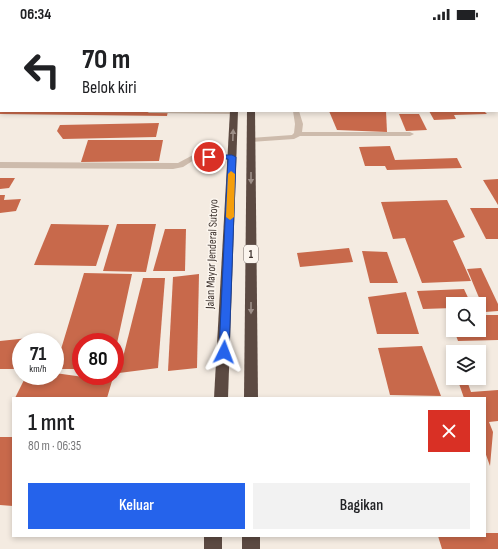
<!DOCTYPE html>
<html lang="id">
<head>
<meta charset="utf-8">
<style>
  :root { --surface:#fff; --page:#f2f2f2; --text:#202124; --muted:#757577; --accent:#2563eb }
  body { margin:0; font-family:"Sofia Sans Condensed",sans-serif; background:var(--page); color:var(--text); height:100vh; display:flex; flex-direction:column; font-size:15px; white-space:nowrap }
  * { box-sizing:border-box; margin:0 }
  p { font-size:13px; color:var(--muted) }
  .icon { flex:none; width:22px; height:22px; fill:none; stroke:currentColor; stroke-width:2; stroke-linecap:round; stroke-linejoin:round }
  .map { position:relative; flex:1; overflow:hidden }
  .side { position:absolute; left:12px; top:369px; width:474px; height:140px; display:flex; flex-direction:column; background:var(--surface); border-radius:0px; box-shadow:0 2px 6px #0003 }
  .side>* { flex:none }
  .banner { position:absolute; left:0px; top:0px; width:498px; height:84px; box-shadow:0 2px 6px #0003; background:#fff; color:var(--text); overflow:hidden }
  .tools { position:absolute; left:446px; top:269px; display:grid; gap:8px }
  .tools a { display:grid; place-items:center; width:40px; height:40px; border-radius:0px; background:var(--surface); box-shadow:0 2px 6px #0003; font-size:20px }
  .speed { position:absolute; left:12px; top:305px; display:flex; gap:8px; font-size:20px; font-weight:700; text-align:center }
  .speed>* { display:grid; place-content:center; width:52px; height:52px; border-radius:50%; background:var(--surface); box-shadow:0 2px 6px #0003; line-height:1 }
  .speed small { font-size:10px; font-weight:400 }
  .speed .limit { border:6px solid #d22; background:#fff; color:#111 }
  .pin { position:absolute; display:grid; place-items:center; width:34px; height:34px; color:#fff; margin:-17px; border:2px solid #fff; border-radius:50%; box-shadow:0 1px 4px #0007 }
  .me { position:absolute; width:44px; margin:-22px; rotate:3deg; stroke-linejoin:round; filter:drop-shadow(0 0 3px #0008) }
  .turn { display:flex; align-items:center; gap:14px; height:84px; padding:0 16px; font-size:18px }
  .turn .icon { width:52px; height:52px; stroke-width:2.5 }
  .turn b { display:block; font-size:28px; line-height:34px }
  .round { display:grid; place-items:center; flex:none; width:42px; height:42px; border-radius:0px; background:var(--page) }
  .head { display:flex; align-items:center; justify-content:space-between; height:68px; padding:0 16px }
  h1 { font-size:24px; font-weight:600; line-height:30px }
  .button { display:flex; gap:8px; margin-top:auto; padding:8px 16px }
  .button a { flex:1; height:46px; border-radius:0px; background:var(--accent); color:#fff; font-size:16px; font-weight:600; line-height:46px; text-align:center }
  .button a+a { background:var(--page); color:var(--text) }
  .status { display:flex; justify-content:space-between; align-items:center; height:28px; padding:0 20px; background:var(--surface); direction:ltr }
  .status svg { height:11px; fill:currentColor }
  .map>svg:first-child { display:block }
  .building { fill:#c8694b }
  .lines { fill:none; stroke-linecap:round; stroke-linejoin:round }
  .lane { fill:#cdbbac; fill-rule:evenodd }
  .street { fill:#cdbbac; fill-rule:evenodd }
  .highway { fill:#5c4a42; fill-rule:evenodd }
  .oneway { fill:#9c8e87 }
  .route { fill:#2563eb; stroke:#184099 }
  .slow { fill:#f59e0b }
  .labels { text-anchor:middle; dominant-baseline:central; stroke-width:3; stroke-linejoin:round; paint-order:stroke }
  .shield { fill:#fbf5ee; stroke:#756b66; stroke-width:1 }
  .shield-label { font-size:11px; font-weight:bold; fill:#3b302b }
  .street-label { font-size:12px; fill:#3b302b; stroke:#fbf5ee }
</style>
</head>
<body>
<div class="status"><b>06:34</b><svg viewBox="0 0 49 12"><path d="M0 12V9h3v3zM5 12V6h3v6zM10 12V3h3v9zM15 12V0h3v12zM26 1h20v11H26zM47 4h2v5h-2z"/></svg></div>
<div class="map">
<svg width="498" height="521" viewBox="0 0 498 521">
  <rect width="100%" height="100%" fill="#f4ebe1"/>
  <g class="building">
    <polygon points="0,83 168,83 167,88 0,86"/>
    <polygon points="329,83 386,83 387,104 337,102"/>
    <polygon points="429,83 484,83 487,86 454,87 456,91 434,92"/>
    <polygon points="399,86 419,86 427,102 406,103"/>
    <polygon points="159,95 156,109 63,111 57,103 60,97"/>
    <polygon points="88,112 163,112 159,133 81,134"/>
    <polygon points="390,118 395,132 457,130 462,140 387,142 385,138 365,138 359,119"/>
    <polygon points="0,150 15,150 9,160 0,161"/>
    <polygon points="498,151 498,177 483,152"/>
    <polygon points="0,167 5,167 4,172 21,171 16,183 0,185"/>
    <polygon points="447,172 465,209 453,213 471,253 422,255 405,210 393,211 381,174"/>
    <polygon points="470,180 498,180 498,211 486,211"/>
    <polygon points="51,196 109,197 96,238 34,237"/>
    <polygon points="117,196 156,196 146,244 103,243"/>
    <polygon points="165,201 186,201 185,243 153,243"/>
    <polygon points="349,220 353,234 300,239 297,225"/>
    <polygon points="362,223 387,224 398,255 370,255"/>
    <polygon points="481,240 498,276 498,283 485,284 467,241"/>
    <polygon points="84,245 132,246 116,320 115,314 81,314 81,341 55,341"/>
    <polygon points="199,246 197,340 168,343 173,249"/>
    <polygon points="143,250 165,250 158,340 119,345"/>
    <polygon points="464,261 471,276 453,276 453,280 423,281 417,263"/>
    <polygon points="406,264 419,306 377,306 368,269"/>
    <polygon points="479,287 498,287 498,312 458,313 454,302 479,302"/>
    <polygon points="38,309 37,314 21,314 21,341 0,341 0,313"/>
    <polygon points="422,318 441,368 390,367 378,320"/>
    <polygon points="55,345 112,353 107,370 15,370 26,348 55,348"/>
    <polygon points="457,350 466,350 471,364 498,362 498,393 489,394 493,404 490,438 485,424 485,370 464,370"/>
    <polygon points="0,409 13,409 13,478 0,477"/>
    <polygon points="485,505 498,505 498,521 442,521 438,508 485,508"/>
  </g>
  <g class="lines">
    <g class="lane">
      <rect x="277" y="0" width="6" height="1"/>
      <polygon points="146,83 237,83 237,84 234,86 149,85"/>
      <polygon points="293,83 299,83 303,96 302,104 410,104 414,106 410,108 300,108 294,111 251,114 247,112 251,110 292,107 294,105 295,96"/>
      <polygon points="193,127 232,127 236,129 232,131 194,132 183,139 173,141 0,140 0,134 173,135 178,135"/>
    </g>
    <g class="street">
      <polygon points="452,0 458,0 459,1 453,1"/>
      <rect x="497" y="51" width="1" height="4"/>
      <rect x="497" y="60" width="1" height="5"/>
    </g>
    <g class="highway">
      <rect x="232" y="0" width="6" height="1"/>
      <rect x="246" y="0" width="6" height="1"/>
      <polygon points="230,83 238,83 228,370 214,370"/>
      <polygon points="247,83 255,83 258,370 244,370"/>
      <rect x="204" y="508" width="18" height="13"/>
      <rect x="242" y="508" width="18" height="13"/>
    </g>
  </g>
  <defs><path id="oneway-solid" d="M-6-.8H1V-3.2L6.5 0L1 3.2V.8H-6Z"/></defs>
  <g class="oneway">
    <use href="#oneway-solid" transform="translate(233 107) rotate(-88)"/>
    <use href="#oneway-solid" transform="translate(251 150) rotate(90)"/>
    <use href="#oneway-solid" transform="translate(251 280) rotate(90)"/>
  </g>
  <polygon class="route" points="206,127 232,127 236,129 229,324 227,327 224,329 220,327 219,324 228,131 209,131 205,129"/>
  <polygon class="slow" points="231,143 235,146 234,189 230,192 226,189 228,146"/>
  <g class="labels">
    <rect class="shield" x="244" y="217" width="14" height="18" rx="3"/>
    <g class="shield-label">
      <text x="251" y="226">1</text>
    </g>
    <g class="street-label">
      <text transform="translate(212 226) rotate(-88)">Jalan Mayor Jenderal Sutoyo</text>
    </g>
  </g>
</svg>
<div class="tools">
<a><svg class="icon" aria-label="search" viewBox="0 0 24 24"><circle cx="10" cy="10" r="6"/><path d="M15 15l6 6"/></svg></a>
<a><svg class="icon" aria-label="layers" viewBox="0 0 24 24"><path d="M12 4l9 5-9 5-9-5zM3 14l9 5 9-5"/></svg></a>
</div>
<div class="speed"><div>71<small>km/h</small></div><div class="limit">80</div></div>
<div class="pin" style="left:209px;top:129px;background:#d93025"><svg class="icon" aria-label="arrive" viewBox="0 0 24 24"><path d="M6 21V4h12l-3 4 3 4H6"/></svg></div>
<svg class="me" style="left:224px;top:324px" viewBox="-20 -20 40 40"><path d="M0-17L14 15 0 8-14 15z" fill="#2563eb" stroke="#fff" stroke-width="4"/></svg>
<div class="banner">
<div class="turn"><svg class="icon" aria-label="left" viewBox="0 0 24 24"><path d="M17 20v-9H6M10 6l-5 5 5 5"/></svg><div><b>70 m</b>Belok kiri</div></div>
</div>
<section class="side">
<div class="head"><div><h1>1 mnt</h1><p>80 m · 06:35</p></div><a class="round" style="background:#d93025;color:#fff"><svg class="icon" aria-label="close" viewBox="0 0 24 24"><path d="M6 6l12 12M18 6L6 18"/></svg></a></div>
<div class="button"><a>Keluar</a><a>Bagikan</a></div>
</section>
</div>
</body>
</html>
